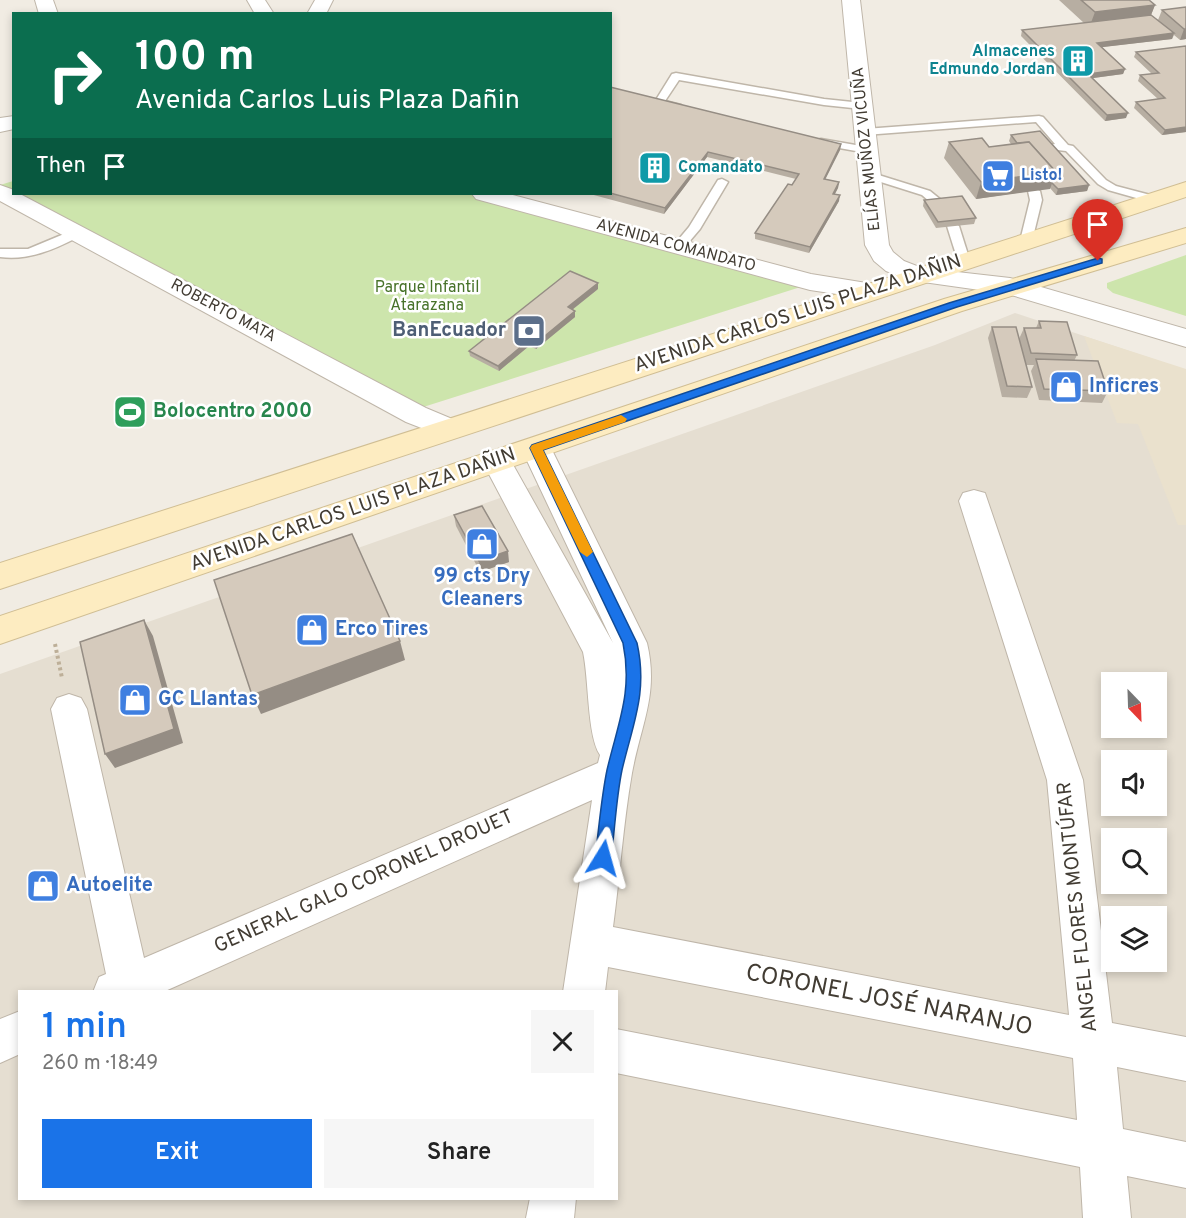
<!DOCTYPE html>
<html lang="en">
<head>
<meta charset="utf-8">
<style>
  :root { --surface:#fff; --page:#f6f6f6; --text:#222; --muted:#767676; --accent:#1a73e8 }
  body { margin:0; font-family:Overpass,sans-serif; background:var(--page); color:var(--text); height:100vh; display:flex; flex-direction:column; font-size:22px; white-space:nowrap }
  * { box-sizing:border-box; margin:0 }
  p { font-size:20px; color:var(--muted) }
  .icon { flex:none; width:33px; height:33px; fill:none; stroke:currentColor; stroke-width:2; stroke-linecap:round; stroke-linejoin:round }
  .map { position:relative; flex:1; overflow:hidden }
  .sheet { position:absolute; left:18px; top:990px; width:600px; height:210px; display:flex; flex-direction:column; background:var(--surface); border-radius:0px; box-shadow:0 3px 9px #0003 }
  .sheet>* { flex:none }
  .banner { position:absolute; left:12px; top:12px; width:600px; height:183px; border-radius:0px; box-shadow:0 3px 9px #0003; background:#0b6e4f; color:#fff; overflow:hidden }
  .needle { width:39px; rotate:157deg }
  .controls { position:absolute; left:1101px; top:672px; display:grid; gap:12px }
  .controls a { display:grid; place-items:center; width:66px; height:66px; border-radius:0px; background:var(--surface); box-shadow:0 3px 9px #0003; font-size:30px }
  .pin { position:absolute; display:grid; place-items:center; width:51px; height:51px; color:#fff; margin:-62px -26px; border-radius:50% 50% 50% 0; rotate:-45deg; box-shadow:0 0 6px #0007 }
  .pin .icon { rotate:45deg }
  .me { position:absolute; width:66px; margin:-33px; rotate:8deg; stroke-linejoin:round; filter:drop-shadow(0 0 4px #0008) }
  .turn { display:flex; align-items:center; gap:21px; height:126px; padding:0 24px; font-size:27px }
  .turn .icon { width:78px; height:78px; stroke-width:2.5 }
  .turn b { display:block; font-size:42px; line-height:51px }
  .then { display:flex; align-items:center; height:57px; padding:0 24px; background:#0003; gap:12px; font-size:22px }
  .round { display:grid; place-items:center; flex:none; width:63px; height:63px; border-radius:0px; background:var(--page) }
  .summary { display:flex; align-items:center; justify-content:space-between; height:102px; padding:0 24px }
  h1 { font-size:36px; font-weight:600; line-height:45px; color:var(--accent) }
  .cta { display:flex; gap:12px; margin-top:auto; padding:12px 24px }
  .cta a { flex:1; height:69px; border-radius:0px; background:var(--accent); color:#fff; font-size:24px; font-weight:600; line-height:69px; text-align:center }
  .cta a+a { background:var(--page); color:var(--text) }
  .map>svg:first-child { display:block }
  .residential { fill:#e5ded1; fill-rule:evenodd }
  .education { fill:#eae1cd }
  .green { fill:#cde5ac }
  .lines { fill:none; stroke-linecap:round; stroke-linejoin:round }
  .service-casing { stroke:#bfb6a9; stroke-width:3 }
  .minor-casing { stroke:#bfb6a9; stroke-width:2 }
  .tertiary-casing { stroke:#bfb6a9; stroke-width:2 }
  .secondary-casing { stroke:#d0be94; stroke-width:2 }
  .path { stroke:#bdaf98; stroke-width:4; stroke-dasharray:3 3; stroke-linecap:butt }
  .service { fill:#fff; fill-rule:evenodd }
  .minor { fill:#fff; fill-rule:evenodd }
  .tertiary { fill:#fff; fill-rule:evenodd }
  .secondary { fill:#fdecc1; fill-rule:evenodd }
  .wall { fill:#b7aea2 }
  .shaded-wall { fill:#958d84 }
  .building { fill:#d5cabc; stroke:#958d84; stroke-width:1.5 }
  .route { fill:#1a73e8; stroke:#114b97; stroke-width:1.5 }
  .slow { fill:#f59e0b }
  .labels { text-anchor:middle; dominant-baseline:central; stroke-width:5; stroke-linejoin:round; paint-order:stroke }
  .far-culture-label { font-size:16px; font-weight:bold; fill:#0d838f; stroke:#fff; text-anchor:end }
  .far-street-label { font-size:16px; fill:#423c33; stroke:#fff }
  .far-shop-label { font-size:16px; font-weight:bold; fill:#366cbe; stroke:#fff; text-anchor:start }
  .far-park-label { font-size:16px; fill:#477229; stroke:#fff }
  .street-label { font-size:20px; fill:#423c33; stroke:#fff }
  .service-label { font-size:20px; font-weight:bold; fill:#4e5e75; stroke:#fff; text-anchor:end }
  .shop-label { font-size:20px; font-weight:bold; fill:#366cbe; stroke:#fff; text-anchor:start }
  .leisure-label { font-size:20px; font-weight:bold; fill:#27864d; stroke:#fff; text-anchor:start }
  .near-street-label { font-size:24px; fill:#423c33; stroke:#fff }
</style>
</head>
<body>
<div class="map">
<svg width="1186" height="1218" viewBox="0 0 1186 1218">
  <rect width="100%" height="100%" fill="#f1ece3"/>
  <path class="residential" d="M1015,313L1186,370V1218H0V674L935,345ZM1112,682H1156V728H1112ZM1112,760H1156V806H1112ZM1112,838H1156V884H1112ZM1112,916H1156V962H1112ZM20,992H616V1198H20Z"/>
  <polygon class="education" points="1084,336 1186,369 1186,525 1178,525 1138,424 1117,423"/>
  <g class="green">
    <polygon points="13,181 14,194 483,194 810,284 417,409 0,190 0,185"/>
    <polygon points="1186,255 1186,316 1113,293 1107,288 1107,283"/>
  </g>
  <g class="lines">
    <defs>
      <g id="service">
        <polygon points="676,73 824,99 862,103 867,106 862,109 824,105 679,80 665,101 681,105 681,109 655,105 654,103 672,74"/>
        <polygon points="1039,116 1043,117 1068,145 1073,146 1106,180 1116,186 1158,197 1158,201 1154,203 1108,190 1098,184 1066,151 1049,149 1049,145 1055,144 1036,122 865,135 860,132 865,129"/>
        <polygon points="821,139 867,147 873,150 867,153 817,144 817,140"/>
        <polygon points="869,172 930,191 946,204 944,207 936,207 922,195 865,177 865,173"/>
        <polygon points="722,179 728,182 700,229 683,249 675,249 673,246 689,227 718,180"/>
        <polygon points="1034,188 1040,191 1042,200 1032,241 1026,245 1020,241 1030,200 1028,191"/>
        <polygon points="953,222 959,226 970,261 968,264 960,264 958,261 947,226"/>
        <path d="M76,229L80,230V236C55,249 29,261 0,257V249H28Z"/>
      </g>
      <g id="minor">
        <polygon points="35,0 53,0 58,14 39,14"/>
        <polygon points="247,0 265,0 274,14 255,14"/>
        <polygon points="315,0 333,0 326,14 307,14"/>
        <polygon points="14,116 14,129 0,132 0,118"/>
        <polygon points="0,185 14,190 14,194 20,194 426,408 457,421 461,428 457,435 447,438 406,422 0,201"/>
        <polygon points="472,194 509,194 811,274 879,285 883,291 879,297 870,299 810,290 476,199"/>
        <path d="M536,438L546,441L551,448L647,643C659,694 641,724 632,773C623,824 620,876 613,927L1069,1015L1047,780L959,501L963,493L974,490L985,493L1083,780L1112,1023L1186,1037V1081L1117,1067L1123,1129L1186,1142V1188L1127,1176L1131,1218H1083L1080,1167L616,1073V1029L1077,1120L1073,1058L608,967L605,992H563L592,800L163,992H93L99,977L106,974L51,709L57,698L69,694L81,698L87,709L144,958L598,763L600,755C587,736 589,679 583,652L482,461L487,454L497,450L507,454L613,643L521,448L526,441Z"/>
        <polygon points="20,1011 20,1054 0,1063 0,1019"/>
        <polygon points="530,1198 576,1198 574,1218 526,1218"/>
      </g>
      <polygon id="tertiary" points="842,0 860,0 889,245 893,252 904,261 922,268 1010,278 1186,329 1186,347 1008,294 909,280 886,271 874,261 865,245"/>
      <g id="secondary">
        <polygon points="1186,182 1186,197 0,589 0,563"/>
        <polygon points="1186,228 1186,243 962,311 0,644 0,616 944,299"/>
      </g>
    </defs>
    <use href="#service" class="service-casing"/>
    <use href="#minor" class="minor-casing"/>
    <use href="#tertiary" class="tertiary-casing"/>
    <use href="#secondary" class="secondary-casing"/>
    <polyline class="path" points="55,644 62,678"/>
    <use href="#service" class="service"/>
    <use href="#minor" class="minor"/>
    <use href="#tertiary" class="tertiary"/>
    <use href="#secondary" class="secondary"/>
  </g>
  <g class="wall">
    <polygon points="1059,0 1149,0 1155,5 1151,15 1158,20 1162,10 1186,7 1186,39 1180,40 1174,35 1172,39 1102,47 1125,69 1123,74 1093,78 1126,118 1105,121 1021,36 1022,30 1084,23"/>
    <polygon points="1186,46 1186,132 1162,135 1134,108 1136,102 1158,99 1138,81 1140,75 1152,74 1134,57 1136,52"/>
    <polygon points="610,87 841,144 840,150 825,179 839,182 838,188 835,194 839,201 809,253 755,239 755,233 796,179 707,157 664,214 590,194 610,194"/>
    <polygon points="1011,135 1089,185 1087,191 1056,195 1050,188 976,199 944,158 949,142 989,147 1011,144 1009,141"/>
    <polygon points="924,200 976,218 974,224 936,228 923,206"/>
    <polygon points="598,289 572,310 575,311 575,317 536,349 529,346 499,371 470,356 469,351"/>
    <polygon points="1039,321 1077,355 1074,361 1108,391 1102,403 1039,400 1031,371 1034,365 1026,365 1019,339 1024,328 1036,328"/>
    <polygon points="992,327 1032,387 1027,398 1002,397 988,338"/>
    <polygon points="454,515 509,562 480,572 456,526"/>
  </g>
  <g class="shaded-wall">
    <polygon points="1155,5 1149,20 1089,28 1095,12"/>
    <polygon points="1184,29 1186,29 1186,39 1180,40"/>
    <polygon points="1174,33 1172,39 1095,48 1097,43"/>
    <polygon points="1125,69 1123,74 1086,79 1088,74"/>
    <polygon points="1128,113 1126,118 1105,121 1107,115"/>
    <polygon points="1186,127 1186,132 1162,135 1165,130"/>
    <polygon points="841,144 840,150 823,184 824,179"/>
    <polygon points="708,152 707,157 664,214 665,208"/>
    <polygon points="1056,172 1050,189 976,199 981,182"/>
    <polygon points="839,182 838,188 832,199 833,194"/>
    <polygon points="1089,185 1087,191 1056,195 1058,189"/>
    <polygon points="840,195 839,201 809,253 810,247"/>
    <polygon points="598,283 598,289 568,313 568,307"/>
    <polygon points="575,311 575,317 536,349 535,344"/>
    <polygon points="529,340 529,346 499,371 498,366"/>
    <polygon points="508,551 509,562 480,572 479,561"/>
    <polygon points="144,620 153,636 183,743 115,768 105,754"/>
    <polygon points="400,641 405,660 261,714 252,695"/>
  </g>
  <g class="building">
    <polygon points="1081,0 1149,0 1155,5 1095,12"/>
    <polygon points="1186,7 1186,29 1184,29 1162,10"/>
    <polygon points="1151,15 1174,33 1097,43 1125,69 1088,74 1128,113 1107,115 1022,30"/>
    <polygon points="1186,46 1186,127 1165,130 1136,102 1165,98 1140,75 1159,73 1136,52"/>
    <polygon points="610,87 841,144 824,179 839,182 833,194 840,195 810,247 755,233 788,184 792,185 799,174 708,152 665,208 610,193"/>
    <polygon points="1040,131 1089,185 1058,189 1052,183 1056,172 1029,142 1017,143 1011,135"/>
    <polygon points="982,138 989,147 1029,142 1056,172 981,182 949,142"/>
    <polygon points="962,196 976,218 938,222 924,200"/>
    <polygon points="570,271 598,283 568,307 575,311 535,344 529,340 498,366 469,351"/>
    <polygon points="1039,321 1067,322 1077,355 1031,353 1024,328 1041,328"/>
    <polygon points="992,327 1016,327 1032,387 1007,386"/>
    <polygon points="1036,359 1098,361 1108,391 1044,389"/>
    <polygon points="482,506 508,551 479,561 454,515"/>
    <polygon points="352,534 400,641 252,695 214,580"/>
    <polygon points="144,620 174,729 105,754 80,642"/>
  </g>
  <path class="route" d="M1098,258L1102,259V263L957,307L543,450L637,643C648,692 633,723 622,770C616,799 615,829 611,858L608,863L603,865L597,863L595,858C599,829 601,799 607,770C618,723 633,692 623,643L530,448L532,445L949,303Z"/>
  <polygon class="slow" points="621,415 627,419 625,422 543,450 593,552 587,557 580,552 530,448 532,445"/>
  <defs>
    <symbol id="building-square" viewBox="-11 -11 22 22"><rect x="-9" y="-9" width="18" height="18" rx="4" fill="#0f9aa8" stroke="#fff"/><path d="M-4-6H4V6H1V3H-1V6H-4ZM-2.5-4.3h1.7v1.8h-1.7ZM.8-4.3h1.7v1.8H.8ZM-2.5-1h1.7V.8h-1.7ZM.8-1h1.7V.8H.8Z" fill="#fff"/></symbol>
    <symbol id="supermarket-square" viewBox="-11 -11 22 22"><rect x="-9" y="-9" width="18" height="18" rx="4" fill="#3f7fe0" stroke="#fff"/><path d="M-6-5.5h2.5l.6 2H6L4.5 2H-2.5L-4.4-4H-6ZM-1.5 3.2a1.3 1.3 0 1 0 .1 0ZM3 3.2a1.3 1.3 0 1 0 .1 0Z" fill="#fff"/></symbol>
    <symbol id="bank-square" viewBox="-11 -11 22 22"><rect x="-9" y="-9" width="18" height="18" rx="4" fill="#5c6f8a" stroke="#fff"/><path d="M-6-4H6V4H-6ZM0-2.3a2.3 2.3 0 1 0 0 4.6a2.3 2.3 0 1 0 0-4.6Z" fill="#fff"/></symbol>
    <symbol id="shop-square" viewBox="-11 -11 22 22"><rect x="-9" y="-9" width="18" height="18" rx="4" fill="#3f7fe0" stroke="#fff"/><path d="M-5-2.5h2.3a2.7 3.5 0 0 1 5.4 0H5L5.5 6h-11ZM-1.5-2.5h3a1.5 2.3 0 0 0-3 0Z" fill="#fff"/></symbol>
    <symbol id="stadium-square" viewBox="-11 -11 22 22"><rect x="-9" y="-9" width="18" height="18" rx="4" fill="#2e9e5b" stroke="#fff"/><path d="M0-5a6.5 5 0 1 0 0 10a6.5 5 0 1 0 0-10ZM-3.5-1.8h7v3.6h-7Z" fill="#fff"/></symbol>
  </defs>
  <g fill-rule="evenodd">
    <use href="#building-square" x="1059" y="42" width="38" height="38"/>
    <use href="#building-square" x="636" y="149" width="38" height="38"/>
    <use href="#supermarket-square" x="979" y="157" width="38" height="38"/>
    <use href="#bank-square" x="510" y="312" width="38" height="38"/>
    <use href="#shop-square" x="1047" y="368" width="38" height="38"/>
    <use href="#stadium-square" x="111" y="393" width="38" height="38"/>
    <use href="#shop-square" x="463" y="525" width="38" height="38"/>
    <use href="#shop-square" x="293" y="611" width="38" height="38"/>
    <use href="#shop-square" x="116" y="681" width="38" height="38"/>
    <use href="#shop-square" x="24" y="867" width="38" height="38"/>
  </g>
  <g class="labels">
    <g class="far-culture-label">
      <text x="1055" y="52">Almacenes<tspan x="1055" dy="18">Edmundo Jordan</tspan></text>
      <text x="678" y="168" text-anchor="start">Comandato</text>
    </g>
    <g class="far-street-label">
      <text transform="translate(867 149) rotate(-96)">ELÍAS MUÑOZ VICUÑA</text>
      <text transform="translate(676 246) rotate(15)">AVENIDA COMANDATO</text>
      <text transform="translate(223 311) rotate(28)">ROBERTO MATA</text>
    </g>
    <g class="far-shop-label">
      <text x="1021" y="176">Listo!</text>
    </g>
    <g class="far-park-label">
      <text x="427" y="288">Parque Infantil<tspan x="427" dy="18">Atarazana</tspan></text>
    </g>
    <g class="street-label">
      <text transform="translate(798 314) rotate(-18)">AVENIDA CARLOS LUIS PLAZA DAÑIN</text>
      <text transform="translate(353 510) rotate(-19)">AVENIDA CARLOS LUIS PLAZA DAÑIN</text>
      <text transform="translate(364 882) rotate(-24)">GENERAL GALO CORONEL DROUET</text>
      <text transform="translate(1078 907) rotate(-96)">ANGEL FLORES MONTÚFAR</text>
    </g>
    <g class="service-label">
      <text x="506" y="331">BanEcuador</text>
    </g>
    <g class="shop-label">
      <text x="1089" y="387">Inficres</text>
      <text x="482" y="577" text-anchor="middle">99 cts Dry<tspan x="482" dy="23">Cleaners</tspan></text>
      <text x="335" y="630">Erco Tires</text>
      <text x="158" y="700">GC Llantas</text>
      <text x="66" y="886">Autoelite</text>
    </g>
    <g class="leisure-label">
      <text x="153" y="412">Bolocentro 2000</text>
    </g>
    <g class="near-street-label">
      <text transform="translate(889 1001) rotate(11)">CORONEL JOSÉ NARANJO</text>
    </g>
  </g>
</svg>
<div class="controls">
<a><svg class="needle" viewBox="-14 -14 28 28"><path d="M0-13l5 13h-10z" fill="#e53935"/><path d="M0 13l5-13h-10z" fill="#767676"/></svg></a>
<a><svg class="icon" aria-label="sound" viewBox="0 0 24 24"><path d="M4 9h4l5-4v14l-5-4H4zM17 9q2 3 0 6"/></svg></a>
<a><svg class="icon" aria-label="search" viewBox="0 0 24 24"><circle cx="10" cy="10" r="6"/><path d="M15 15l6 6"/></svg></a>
<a><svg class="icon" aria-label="layers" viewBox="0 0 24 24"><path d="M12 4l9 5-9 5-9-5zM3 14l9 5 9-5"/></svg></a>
</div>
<div class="pin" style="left:1098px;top:261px;background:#d93025"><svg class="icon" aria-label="arrive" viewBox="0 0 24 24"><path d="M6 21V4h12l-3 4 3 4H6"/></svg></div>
<svg class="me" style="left:603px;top:858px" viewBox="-20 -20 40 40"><path d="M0-17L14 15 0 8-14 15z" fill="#1a73e8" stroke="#fff" stroke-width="4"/></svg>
<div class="banner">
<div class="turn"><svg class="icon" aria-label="right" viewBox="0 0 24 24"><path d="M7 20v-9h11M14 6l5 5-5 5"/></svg><div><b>100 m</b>Avenida Carlos Luis Plaza Dañin</div></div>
<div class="then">Then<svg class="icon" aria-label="arrive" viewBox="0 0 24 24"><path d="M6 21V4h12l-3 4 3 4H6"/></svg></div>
</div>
<section class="sheet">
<div class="summary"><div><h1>1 min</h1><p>260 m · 18:49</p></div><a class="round"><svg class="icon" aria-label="close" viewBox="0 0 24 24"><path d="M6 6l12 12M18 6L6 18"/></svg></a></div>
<div class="cta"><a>Exit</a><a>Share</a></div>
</section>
</div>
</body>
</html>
